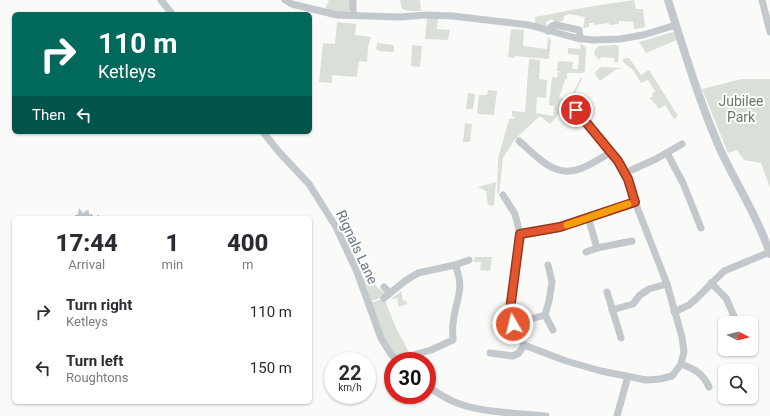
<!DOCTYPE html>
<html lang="en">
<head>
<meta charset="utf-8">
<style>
  :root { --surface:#fff; --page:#f2f2f3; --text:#2b2b33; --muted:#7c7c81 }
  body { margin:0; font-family:Roboto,sans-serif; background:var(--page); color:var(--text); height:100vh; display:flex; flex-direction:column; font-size:15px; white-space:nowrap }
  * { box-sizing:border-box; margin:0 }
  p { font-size:13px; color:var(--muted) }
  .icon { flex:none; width:22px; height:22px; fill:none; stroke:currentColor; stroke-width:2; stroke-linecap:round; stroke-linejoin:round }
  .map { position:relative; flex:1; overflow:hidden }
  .sheet { position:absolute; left:12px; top:216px; width:300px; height:188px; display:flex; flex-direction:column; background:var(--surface); border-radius:6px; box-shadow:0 1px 3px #0004 }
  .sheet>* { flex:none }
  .top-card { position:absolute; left:12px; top:12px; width:300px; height:122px; border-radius:6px; box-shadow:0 1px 3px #0004; background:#00695c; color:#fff; overflow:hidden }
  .needle { width:26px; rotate:96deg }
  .tools { position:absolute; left:718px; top:316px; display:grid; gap:8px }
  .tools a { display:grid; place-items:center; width:40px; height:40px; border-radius:6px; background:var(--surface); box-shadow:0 1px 3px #0004; font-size:20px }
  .speed { position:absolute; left:324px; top:352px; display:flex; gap:8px; font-size:20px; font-weight:700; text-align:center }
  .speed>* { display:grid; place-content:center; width:52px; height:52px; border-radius:50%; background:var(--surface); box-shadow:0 1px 3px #0004; line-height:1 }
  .speed small { font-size:10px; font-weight:400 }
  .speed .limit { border:6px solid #d22; background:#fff; color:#111 }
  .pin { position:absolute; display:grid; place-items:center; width:34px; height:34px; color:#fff; margin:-17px; border:2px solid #fff; border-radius:50%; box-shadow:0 1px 4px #0007 }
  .me { position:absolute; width:44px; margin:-22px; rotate:352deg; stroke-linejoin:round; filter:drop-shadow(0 0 3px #0008) }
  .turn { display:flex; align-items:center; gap:14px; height:84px; padding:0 20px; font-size:18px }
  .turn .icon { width:52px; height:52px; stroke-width:2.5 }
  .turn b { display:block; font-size:28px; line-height:34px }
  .then { display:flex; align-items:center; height:38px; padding:0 20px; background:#0003; gap:8px; font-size:15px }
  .eta { display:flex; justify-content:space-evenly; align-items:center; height:68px; text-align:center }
  .eta b { font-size:24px; font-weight:800; line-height:28px }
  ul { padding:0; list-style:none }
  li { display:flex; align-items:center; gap:12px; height:56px; padding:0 20px }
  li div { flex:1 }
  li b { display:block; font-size:15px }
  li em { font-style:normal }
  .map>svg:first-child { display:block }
  .green { fill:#dadfd7 }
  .water { fill:#bbc7cb }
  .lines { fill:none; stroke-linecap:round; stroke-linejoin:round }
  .minor { stroke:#c3c8cc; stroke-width:7 }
  .tertiary { stroke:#c3c8cc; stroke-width:8 }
  .route-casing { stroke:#94391e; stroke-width:10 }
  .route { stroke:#e4572e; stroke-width:7 }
  .slow { stroke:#f59e0b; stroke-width:7 }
  .labels { text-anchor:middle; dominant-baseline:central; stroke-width:4; stroke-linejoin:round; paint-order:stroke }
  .park-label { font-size:14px; fill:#687a64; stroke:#fff }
  .street-label { font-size:14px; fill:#657683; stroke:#fff }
</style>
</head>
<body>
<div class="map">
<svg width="770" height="416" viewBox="0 0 770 416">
  <rect width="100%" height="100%" fill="#fafaf8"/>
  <g class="green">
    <polygon points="329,0 351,0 351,8 348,12 324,12"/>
    <polygon points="400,0 420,0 421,11 408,11 402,9"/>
    <polygon points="634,0 636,9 643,9 645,27 634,29 633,21 625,22 624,21 619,21 619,24 610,25 609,23 594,25 594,23 589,23 589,27 583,28 585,17 570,14 564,16 563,21 554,23 552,19 546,22 547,26 545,27 535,26 535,17 587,7"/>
    <polygon points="427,18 438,18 437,29 450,30 448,40 425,39"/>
    <polygon points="337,22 356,24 355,35 371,37 368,47 367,62 359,61 357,77 332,75 332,83 319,82 323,43 335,44"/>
    <polygon points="511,29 524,30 523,46 547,49 548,37 551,40 549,58 547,59 515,56 514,58 508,57"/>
    <polygon points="673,32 675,33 679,39 646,53 639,42"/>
    <polygon points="377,43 394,45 394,52 379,51 376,49"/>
    <polygon points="581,43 586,48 585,71 583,73 565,73 567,73 567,79 565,79 561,93 560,93 559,98 567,99 573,93 581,77 582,79 572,99 550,124 540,116 515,139 503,158 499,193 497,193 498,159 509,119 516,118 512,116 512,111 525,112 529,59 540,60 539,79 547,80 546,98 537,97 536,113 553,116 554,106 549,105 552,77 557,78 558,72 562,72 557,71 558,61 573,62 572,69 578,69 579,55 568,54 568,48 580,49"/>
    <polygon points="412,45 422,46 420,67 411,66"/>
    <polygon points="616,45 619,46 618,62 614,62 614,58 601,57 600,59 598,59 594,54 595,50 599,46"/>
    <polygon points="629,58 641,75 649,70 678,116 674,119 665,105 659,109 650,98 653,96 652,94 655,91 648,80 641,83 633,70 623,62 623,59"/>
    <polygon points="601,67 623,68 617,69 600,81 595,74 596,71"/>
    <polygon points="742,79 770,79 770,188 761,163 744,160 737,150 728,153 702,89"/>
    <polygon points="488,90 497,91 494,115 477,114 479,95 487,95"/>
    <polygon points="468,93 475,94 473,109 466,109"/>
    <polygon points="465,123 472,124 470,142 463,142"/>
    <polygon points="496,182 494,206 488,205 486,191 478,187"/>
    <polygon points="475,257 492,257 490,271 480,270 481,262 474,262"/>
    <polygon points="369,274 374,284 385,294 384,297 371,301 363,277"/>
    <polygon points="401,291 403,301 406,300 407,304 399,307 397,298 391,299"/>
    <polygon points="384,298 396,328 411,356 404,361 397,361 395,359 368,304"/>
  </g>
  <polygon class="water" points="79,208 83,213 85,212 86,210 89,211 89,214 92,214 93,216 95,217 98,215 99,215 98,218 74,218 74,216 78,214"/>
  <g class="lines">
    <g class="minor">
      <polyline points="161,0 172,14"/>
      <polyline points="285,0 292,4 337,15 399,17 426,15 453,16 529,25 576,38 593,40 620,39 643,35 676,25"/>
      <polyline points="353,0 353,15"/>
      <polyline points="762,0 770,32"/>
      <polyline points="548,31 552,26 556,25 579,30 580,39"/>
      <polyline points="263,132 279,152 309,184 336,227 357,272 381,338 390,353 397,361"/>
      <path d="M519,141C530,150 542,164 556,169C574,177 596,161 611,152"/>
      <polyline points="667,153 683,183 701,228"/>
      <polyline points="625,173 656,159 682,144"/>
      <polyline points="503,195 515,214 520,234 510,310 514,327 524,345 566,361 601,371 646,380 660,379 672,376 681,364 684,352 682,337 667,284 637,207 628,179 618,161 576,110"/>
      <polyline points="588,217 597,248"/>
      <polyline points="520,234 560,227 635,202"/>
      <polyline points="586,252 597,248 632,241"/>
      <polyline points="455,265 469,260"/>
      <polyline points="548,265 552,282 549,301 545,315 553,330"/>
      <polyline points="711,283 726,298 737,323"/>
      <polyline points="384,287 390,293"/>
      <polyline points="607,292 621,338"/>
      <path d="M384,298L405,281L418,273L455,265C466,290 455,300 453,324C452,329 453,335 453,340L431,350L413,355L404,361"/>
      <polyline points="612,310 633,304 640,295 649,289 667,284"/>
      <polyline points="674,312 689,305 697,298 724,271 770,252"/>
      <polyline points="513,324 545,315"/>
      <polyline points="490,353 513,356 519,353 524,345"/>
      <path d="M681,364C694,369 703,373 709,387"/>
      <path d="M427,386C436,392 446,399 457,403C484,413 516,413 546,416"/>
      <polyline points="617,416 628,376"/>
    </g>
    <path class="tertiary" d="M668,0C684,50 699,101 720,149C736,184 758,217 770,254"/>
  </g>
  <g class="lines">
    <defs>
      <polyline id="route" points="513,324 510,310 520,234 560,227 635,202 628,179 618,161 576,110"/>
    </defs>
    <use href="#route" class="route-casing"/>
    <use href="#route" class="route"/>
    <polyline class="slow" points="567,225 628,204"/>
  </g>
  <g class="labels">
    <g class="park-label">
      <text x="741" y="101">Jubilee<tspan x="741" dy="16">Park</tspan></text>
    </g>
    <g class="street-label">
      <text transform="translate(357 247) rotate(65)">Rignals Lane</text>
    </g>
  </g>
</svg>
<div class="tools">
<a><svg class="needle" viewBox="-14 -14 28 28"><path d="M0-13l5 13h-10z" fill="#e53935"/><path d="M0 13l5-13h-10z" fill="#7c7c81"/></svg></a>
<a><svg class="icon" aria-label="search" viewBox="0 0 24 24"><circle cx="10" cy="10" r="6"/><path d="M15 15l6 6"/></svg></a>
</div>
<div class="speed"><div>22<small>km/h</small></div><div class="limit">30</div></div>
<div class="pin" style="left:576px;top:110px;background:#d93025"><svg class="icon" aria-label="arrive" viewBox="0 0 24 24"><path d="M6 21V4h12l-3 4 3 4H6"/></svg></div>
<svg class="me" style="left:513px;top:324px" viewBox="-20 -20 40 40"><circle r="17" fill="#e4572e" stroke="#fff" stroke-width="3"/><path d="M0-11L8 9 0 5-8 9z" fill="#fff"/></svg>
<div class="top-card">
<div class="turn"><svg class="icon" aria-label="right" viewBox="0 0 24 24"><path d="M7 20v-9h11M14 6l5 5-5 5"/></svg><div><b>110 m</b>Ketleys</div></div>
<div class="then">Then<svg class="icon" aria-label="left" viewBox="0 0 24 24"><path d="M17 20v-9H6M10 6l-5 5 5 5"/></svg></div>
</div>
<section class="sheet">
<div class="eta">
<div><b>17:44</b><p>Arrival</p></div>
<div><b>1</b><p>min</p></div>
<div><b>400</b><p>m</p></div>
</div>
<ul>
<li><svg class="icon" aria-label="right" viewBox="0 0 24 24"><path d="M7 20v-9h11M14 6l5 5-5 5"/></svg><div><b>Turn right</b><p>Ketleys</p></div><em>110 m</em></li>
<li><svg class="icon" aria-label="left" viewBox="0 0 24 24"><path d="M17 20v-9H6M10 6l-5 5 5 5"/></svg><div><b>Turn left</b><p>Roughtons</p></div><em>150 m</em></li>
</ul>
</section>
</div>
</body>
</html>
